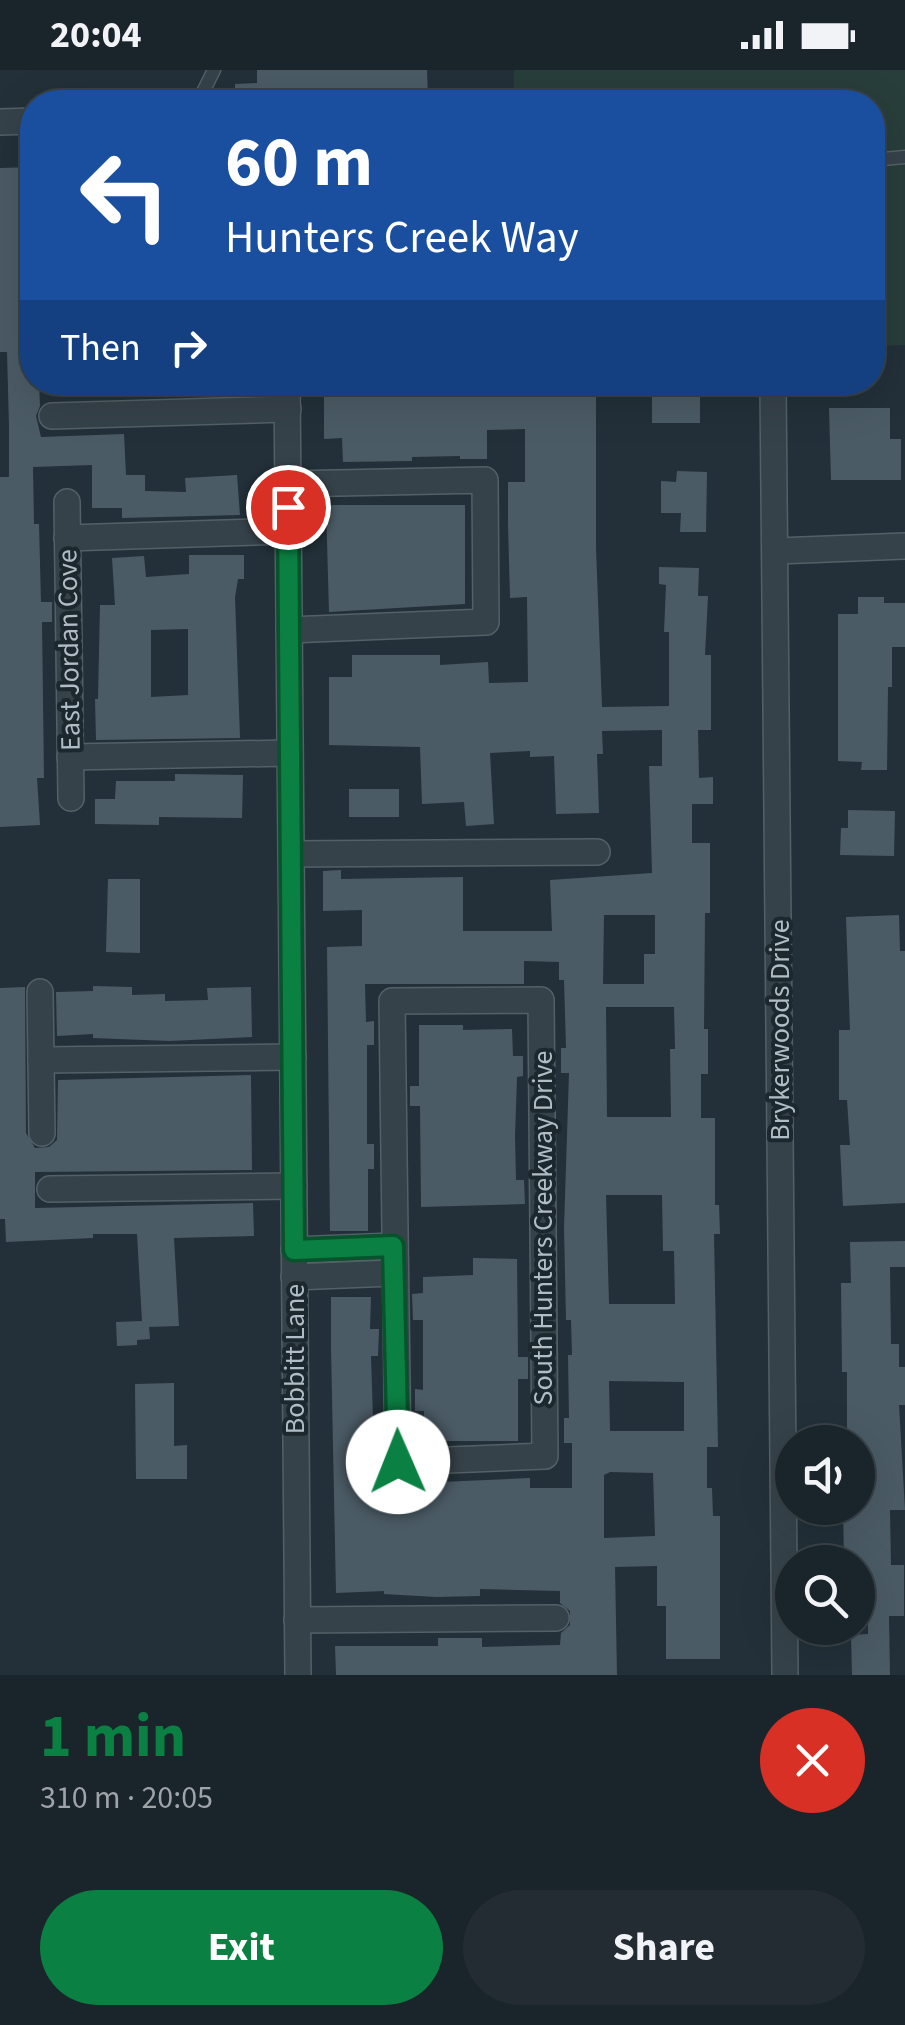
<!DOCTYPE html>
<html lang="en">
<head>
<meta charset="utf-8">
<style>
  :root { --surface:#1a242b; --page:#232c33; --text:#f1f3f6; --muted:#9fa4a9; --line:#384147; --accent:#0b8043 }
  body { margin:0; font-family:"Source Sans 3",sans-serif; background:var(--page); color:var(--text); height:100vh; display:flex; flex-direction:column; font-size:38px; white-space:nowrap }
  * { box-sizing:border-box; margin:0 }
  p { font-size:32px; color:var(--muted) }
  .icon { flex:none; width:55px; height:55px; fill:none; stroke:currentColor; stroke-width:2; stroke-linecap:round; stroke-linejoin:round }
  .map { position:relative; height:1605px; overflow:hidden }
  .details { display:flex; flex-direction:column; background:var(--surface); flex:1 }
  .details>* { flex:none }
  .banner { position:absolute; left:20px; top:20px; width:865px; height:305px; border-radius:40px; box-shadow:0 10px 40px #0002,0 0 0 2px var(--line); background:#1a4fa0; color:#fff; overflow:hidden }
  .buttons { position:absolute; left:775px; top:1355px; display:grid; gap:20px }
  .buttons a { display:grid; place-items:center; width:100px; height:100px; border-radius:50%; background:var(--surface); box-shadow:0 10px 40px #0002,0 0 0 2px var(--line); font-size:50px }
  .pin { position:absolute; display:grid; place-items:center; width:85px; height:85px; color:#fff; margin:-42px; border:5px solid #fff; border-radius:50%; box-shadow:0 2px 10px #0007 }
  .me { position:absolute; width:110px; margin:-55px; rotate:359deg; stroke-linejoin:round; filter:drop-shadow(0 0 8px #0008) }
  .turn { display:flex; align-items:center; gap:35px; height:210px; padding:0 40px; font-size:45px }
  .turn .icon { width:130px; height:130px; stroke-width:2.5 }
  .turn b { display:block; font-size:70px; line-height:85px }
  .then { display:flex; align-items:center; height:95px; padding:0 40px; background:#0003; gap:20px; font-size:38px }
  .round { display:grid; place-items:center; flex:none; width:105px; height:105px; border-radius:52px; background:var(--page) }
  .headline { display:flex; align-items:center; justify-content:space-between; height:170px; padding:0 40px }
  h1 { font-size:60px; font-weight:700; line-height:75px; color:var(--accent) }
  .action { display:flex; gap:20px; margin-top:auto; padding:20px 40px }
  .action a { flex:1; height:115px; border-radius:60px; background:var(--accent); color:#fff; font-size:40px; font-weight:700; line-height:115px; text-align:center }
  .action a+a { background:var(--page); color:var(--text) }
  .status { display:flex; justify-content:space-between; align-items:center; height:70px; padding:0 50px; background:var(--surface); direction:ltr }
  .status svg { height:28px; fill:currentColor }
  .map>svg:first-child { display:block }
  .green { fill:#283e3b }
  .building { fill:#4b5b65; fill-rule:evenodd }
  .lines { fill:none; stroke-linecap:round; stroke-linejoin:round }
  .lane-casing { stroke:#546067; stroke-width:15 }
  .street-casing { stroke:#546067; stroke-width:28 }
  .lane { stroke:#36424a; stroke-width:12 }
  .street { stroke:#36424a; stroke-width:25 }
  .route-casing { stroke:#07532c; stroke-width:25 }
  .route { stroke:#0b8043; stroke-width:18 }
  .labels { text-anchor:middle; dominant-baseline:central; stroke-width:8; stroke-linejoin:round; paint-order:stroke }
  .street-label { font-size:28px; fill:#b1bdc6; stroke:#1c272e }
</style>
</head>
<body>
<div class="status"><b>20:04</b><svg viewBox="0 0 49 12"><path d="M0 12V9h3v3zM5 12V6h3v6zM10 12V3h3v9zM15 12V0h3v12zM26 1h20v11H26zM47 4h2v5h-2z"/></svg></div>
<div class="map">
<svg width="905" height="1605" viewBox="0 0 905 1605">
  <rect width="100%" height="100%" fill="#233039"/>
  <polygon class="green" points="514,0 905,0 905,275 873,276 872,32 514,32"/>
  <g class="building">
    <polygon points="257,0 427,0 428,28 409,29 409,32 235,32 235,14 257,13"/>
    <polygon points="32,97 32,312 39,312 40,336 36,346 41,367 124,364 126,405 145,405 145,421 186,422 185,408 237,405 240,445 122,448 122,438 92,438 92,395 33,397 34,454 39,454 41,532 52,532 52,552 42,552 44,708 37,708 40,755 0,757 0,407 9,407 9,356 7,282 0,282 0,98"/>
    <path d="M324,312H596V478L602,637L669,636V562H664L666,515L659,514V497L699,498L698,526H708L705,585H711V660H698L699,708L713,707V734H692V773H710V843H705L704,959H708V1004H701V1048H715V1135H719L720,1164H714L718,1377H707V1418H712L713,1446H720V1589H666V1536H657V1496L615,1497L617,1605H336L335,1576H438V1568H482V1577L560,1575L561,1563L570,1555V1541L560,1533V1521L480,1519V1526L436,1527L384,1524V1521L336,1523L331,1277V1227H371L370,1259H379L378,1286H371L373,1349H378V1377H371L372,1415L530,1408V1418H572V1373H564V1348H569L568,1285H572L571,1250H566L564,1158L569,1003H561V978H566L564,910H559V892L524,891V914H365L366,952L374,951V975H367V1074H374V1099H368V1161H330L327,877L362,876V840L323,841V801L341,800V809L463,807V861H552L550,810L652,803L649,696H662V660L602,661L603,684H597L599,743L556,744L554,686L530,687V681L490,683L494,754L466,756L464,732L422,734L420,677L329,675V607H352V585H440V595L488,592L489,613L528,612L527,527L510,528L508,455V412H525V359L487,360V389H460V386L412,387V391L343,392L342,368L324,369ZM604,845H655V884H644V914H603ZM606,937H674L675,979H670L671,1047H607ZM606,1125H662L663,1181H674L675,1234H609ZM609,1311L684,1312V1361H610ZM610,1402L653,1403L655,1466L604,1468V1405Z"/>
    <rect x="652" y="312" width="48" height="41"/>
    <polygon points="829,338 890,338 890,369 901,369 901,410 831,410"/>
    <polygon points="677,401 707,402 706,462 680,462 681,443 661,443 661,411 676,412"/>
    <polygon points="326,435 465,435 465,534 329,542"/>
    <path d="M189,485H244V509H238L235,527L240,668L96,670L95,629H98L100,535H115L112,488L144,486L146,507L189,504ZM188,559V625L151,627V560Z"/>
    <polygon points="858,527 884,527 884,533 905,533 905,577 892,577 892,617 888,617 887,700 861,700 862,692 838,691 838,544 858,544"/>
    <polygon points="175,704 243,705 242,748 159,747 159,755 95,754 95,729 115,729 116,711 175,711"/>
    <rect x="349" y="719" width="50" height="28"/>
    <polygon points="848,740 895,741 894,786 840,785 841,758 848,758"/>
    <polygon points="108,809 140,809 140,883 106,882"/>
    <polygon points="899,845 900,881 905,881 905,1133 843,1136 840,1075 850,1075 847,1030 839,1030 839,960 850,960 846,847"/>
    <polygon points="93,916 132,917 132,925 165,924 165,931 208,930 207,918 251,917 252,967 170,971 93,968 93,964 57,966 56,922 93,921"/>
    <polygon points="25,917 26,1063 35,1078 49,1077 57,1070 58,1010 251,1005 252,1100 35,1102 35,1138 253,1133 254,1166 174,1168 179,1256 149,1257 150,1269 137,1270 137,1275 117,1276 116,1252 142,1251 137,1164 93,1164 93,1168 6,1172 5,1149 0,1149 0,918"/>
    <polygon points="419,955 463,955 463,960 512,959 513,986 523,986 523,1006 517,1007 515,1066 516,1110 524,1110 525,1134 421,1137 420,1036 410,1036 410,1016 419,1016"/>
    <polygon points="905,1171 905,1197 890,1197 891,1274 899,1274 899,1297 905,1297 905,1335 899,1335 905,1440 890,1440 891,1495 904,1495 904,1546 889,1546 890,1605 852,1605 851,1565 868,1564 868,1513 858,1513 858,1492 844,1492 843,1438 858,1438 858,1372 847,1372 847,1302 842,1302 841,1213 851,1213 850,1172"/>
    <polygon points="473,1188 517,1189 518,1287 528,1287 528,1309 518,1309 518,1371 445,1371 445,1374 424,1374 424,1341 415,1341 415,1319 423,1320 423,1250 413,1250 412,1224 423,1223 423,1207 473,1205"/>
    <polygon points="174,1313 174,1376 187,1375 187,1409 136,1409 135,1314"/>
  </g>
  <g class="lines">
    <defs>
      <g id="lane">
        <polyline points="198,32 214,0"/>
        <polyline points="872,90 905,87"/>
      </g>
      <g id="street">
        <polyline points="0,52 32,51"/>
        <polyline points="287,312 298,1605"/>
        <polyline points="773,315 785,1605"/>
        <polyline points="52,346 288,339"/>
        <polyline points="288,414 485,410 486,552 289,560"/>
        <polyline points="67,432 71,728"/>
        <polyline points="67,468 289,461"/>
        <polyline points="777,481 905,476"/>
        <polyline points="70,687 290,683"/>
        <polyline points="291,784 597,782"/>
        <polyline points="40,922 42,1063"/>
        <polygon points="541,930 545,1386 398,1392 392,931"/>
        <polyline points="41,990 293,987"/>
        <polyline points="50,1119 294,1116"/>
        <polyline points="294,1180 393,1176"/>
        <polyline points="294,1207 393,1203"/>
        <polyline points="297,1550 556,1548"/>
      </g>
    </defs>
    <use href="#lane" class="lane-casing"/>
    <use href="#street" class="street-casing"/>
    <use href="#lane" class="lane"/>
    <use href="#street" class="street"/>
  </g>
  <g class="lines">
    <defs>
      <polyline id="route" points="288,437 294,1180 393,1176 398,1392"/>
    </defs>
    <use href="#route" class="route-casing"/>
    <use href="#route" class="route"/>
  </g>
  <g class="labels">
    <g class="street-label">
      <text transform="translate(69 580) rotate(-91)">East Jordan Cove</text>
      <text transform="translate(780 960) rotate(-90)">Brykerwoods Drive</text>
      <text transform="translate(543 1158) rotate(-90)">South Hunters Creekway Drive</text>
      <text transform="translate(295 1289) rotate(-90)">Bobbitt Lane</text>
    </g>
  </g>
</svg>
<div class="buttons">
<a><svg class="icon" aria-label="sound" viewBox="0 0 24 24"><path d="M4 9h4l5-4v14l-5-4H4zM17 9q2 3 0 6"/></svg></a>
<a><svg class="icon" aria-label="search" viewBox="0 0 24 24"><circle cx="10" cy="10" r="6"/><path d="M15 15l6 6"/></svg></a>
</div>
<div class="pin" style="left:288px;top:437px;background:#d93025"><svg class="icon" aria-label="arrive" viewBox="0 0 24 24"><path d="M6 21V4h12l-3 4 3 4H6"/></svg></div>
<svg class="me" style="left:398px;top:1392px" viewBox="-20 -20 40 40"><circle r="19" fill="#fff"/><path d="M0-13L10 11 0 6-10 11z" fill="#0b8043"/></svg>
<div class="banner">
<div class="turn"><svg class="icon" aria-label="left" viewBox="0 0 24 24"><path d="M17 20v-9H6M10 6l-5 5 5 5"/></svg><div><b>60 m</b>Hunters Creek Way</div></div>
<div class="then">Then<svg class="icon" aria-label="right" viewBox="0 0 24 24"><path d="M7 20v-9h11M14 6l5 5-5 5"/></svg></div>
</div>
</div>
<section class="details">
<div class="headline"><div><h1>1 min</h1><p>310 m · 20:05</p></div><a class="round" style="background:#d93025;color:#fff"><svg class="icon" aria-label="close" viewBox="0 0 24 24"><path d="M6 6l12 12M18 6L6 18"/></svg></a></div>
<div class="action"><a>Exit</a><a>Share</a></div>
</section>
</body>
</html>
